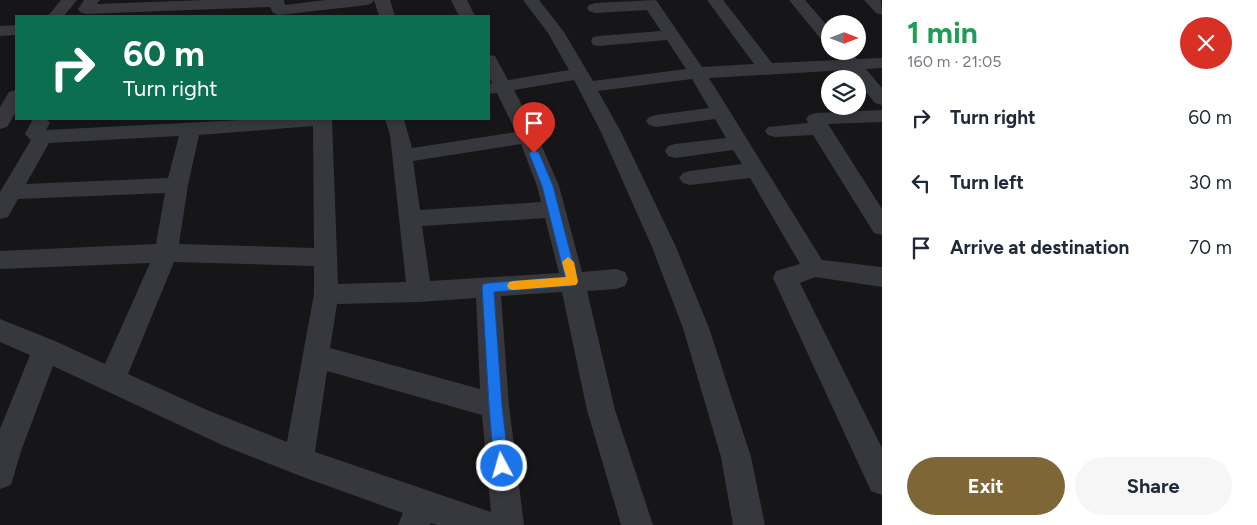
<!DOCTYPE html>
<html lang="en">
<head>
<meta charset="utf-8">
<style>
  :root { --surface:#fff; --page:#f6f6f7; --text:#1f2937; --muted:#747a83; --accent:#7e6636 }
  body { margin:0; font-family:Figtree,sans-serif; background:var(--page); color:var(--text); height:100vh; display:flex; flex-direction:column; font-size:19px; white-space:nowrap }
  * { box-sizing:border-box; margin:0 }
  p { font-size:16px; color:var(--muted) }
  .icon { flex:none; width:28px; height:28px; fill:none; stroke:currentColor; stroke-width:2; stroke-linecap:round; stroke-linejoin:round }
  .map { position:relative; flex:1; overflow:hidden }
  .details { display:flex; flex-direction:column; background:var(--surface); width:375px }
  .details>* { flex:none }
  .banner { position:absolute; left:15px; top:15px; width:475px; height:105px; border-radius:0px; box-shadow:0 2px 8px #0003; background:#0b6e4f; color:#fff; overflow:hidden }
  .needle { width:32px; rotate:90deg }
  .buttons { position:absolute; left:821px; top:15px; display:grid; gap:10px }
  .buttons a { display:grid; place-items:center; width:45px; height:45px; border-radius:50%; background:var(--surface); box-shadow:0 2px 8px #0003; font-size:25px }
  .pin { position:absolute; display:grid; place-items:center; width:42px; height:42px; color:#fff; margin:-51px -21px; border-radius:50% 50% 50% 0; rotate:-45deg; box-shadow:0 0 5px #0007 }
  .pin .icon { rotate:45deg }
  .me { position:absolute; width:55px; margin:-28px; rotate:354deg; stroke-linejoin:round; filter:drop-shadow(0 0 4px #0008) }
  .turn { display:flex; align-items:center; gap:18px; height:105px; padding:0 25px; font-size:22px }
  .turn .icon { width:65px; height:65px; stroke-width:2.5 }
  .turn b { display:block; font-size:35px; line-height:42px }
  .round { display:grid; place-items:center; flex:none; width:52px; height:52px; border-radius:26px; background:var(--page) }
  .summary { display:flex; align-items:center; justify-content:space-between; height:85px; padding:0 25px }
  h1 { font-size:30px; font-weight:700; line-height:38px; color:#1e9e55 }
  .primary-button { display:flex; gap:10px; margin-top:auto; padding:10px 25px }
  .primary-button a { flex:1; height:58px; border-radius:30px; background:var(--accent); color:#fff; font-size:20px; font-weight:700; line-height:58px; text-align:center }
  .primary-button a+a { background:var(--page); color:var(--text) }
  ul { padding:0; list-style:none }
  li { display:flex; align-items:center; gap:15px; height:65px; padding:0 25px }
  li div { flex:1 }
  li b { display:block; font-size:19px }
  li em { font-style:normal }
  main { display:flex; flex:1; min-height:0 }
  .map>svg:first-child { display:block }
  .lines { fill:none; stroke-linecap:round; stroke-linejoin:round }
  .minor { fill:#37383d; fill-rule:evenodd }
  .route { fill:#1a73e8; stroke:#114b97 }
  .slow { fill:#f59e0b }
</style>
</head>
<body>
<main>
<div class="map">
<svg width="882" height="525" viewBox="0 0 882 525">
  <rect width="100%" height="100%" fill="#161618"/>
  <g class="lines">
    <g class="minor">
      <polygon points="61,0 77,0 64,16 48,16"/>
      <polygon points="84,0 100,0 97,4 204,0 284,0 285,5 326,0 390,0 395,16 379,16 374,0 372,3 367,5 279,15 273,13 270,7 86,14 80,12 78,9"/>
      <polygon points="451,0 467,0 475,16 459,16"/>
      <path d="M523,0H539L564,32L593,81L686,69L667,40L599,46L593,45L591,41L593,37L599,36L661,31L647,10L595,13L589,11L587,8L589,5L595,3L656,0L702,67L754,64L707,0H723L772,63L839,60L836,56L839,52H851L857,59L882,58V68L866,69L882,88V105L875,103L858,82V79H855L847,70L709,78L822,260L882,267V287L815,277L800,283L882,448V495L871,491L773,278L776,271L800,264L750,178L690,185L683,183L679,178L683,173L690,171L742,164L733,150L675,158L668,156L665,151L668,146L675,144L726,138L715,119L656,127L649,125L646,121L649,117L656,115L709,108L692,79L598,91L621,132L676,247L709,328L751,457L765,525H733L721,457L683,328L652,247L601,132L574,80L514,90L538,137L559,186L582,272L616,269L625,272L628,279L625,286L616,289L587,291L615,410L653,525H621L587,410L562,292L501,296L509,406L524,525H437L431,523L430,525H398L403,513L303,477L222,445L53,366L21,451L11,485L0,489V429L30,355L0,342V319L55,341L105,364L150,263L0,269V251L156,244L165,193L18,199L8,217L0,219V192L31,140L25,134L33,119H47L50,123L46,130L263,119H332L338,284L406,282L390,135L385,119H404L412,148L516,132L497,93L489,94V84L492,83L489,77V55L495,56L508,80L569,70L548,33ZM313,126L314,248L179,244L188,185L199,135ZM179,136L168,178L26,184L49,143ZM521,144L537,186L541,202L420,210L413,161ZM545,218L559,273L430,281L422,226ZM174,262L314,266V294L287,442L207,410L128,374ZM476,298L480,389L330,348L337,304L419,302ZM327,371L482,415L491,512L315,452Z"/>
      <polygon points="789,0 805,0 830,29 830,44 824,43"/>
      <polygon points="864,0 881,0 882,15 876,13"/>
      <polygon points="16,25 16,35 0,36 0,26"/>
      <polygon points="16,90 16,112 7,127 0,129 0,107 9,92"/>
      <polygon points="882,110 882,122 828,124 882,209 882,235 874,233 813,135 775,137 768,135 765,131 768,127 808,123 806,119 809,115 816,113"/>
    </g>
  </g>
  <polygon class="route" points="534,150 539,153 553,186 578,282 576,285 572,286 494,292 502,406 509,466 507,471 502,473 497,471 494,466 489,406 482,287 483,284 488,283 565,277 542,186 529,153"/>
  <polygon class="slow" points="568,257 574,262 578,282 576,285 513,290 509,289 507,286 509,282 513,281 566,277 562,262"/>
</svg>
<div class="buttons">
<a><svg class="needle" viewBox="-14 -14 28 28"><path d="M0-13l5 13h-10z" fill="#e53935"/><path d="M0 13l5-13h-10z" fill="#747a83"/></svg></a>
<a><svg class="icon" aria-label="layers" viewBox="0 0 24 24"><path d="M12 4l9 5-9 5-9-5zM3 14l9 5 9-5"/></svg></a>
</div>
<div class="pin" style="left:534px;top:153px;background:#d93025"><svg class="icon" aria-label="arrive" viewBox="0 0 24 24"><path d="M6 21V4h12l-3 4 3 4H6"/></svg></div>
<svg class="me" style="left:502px;top:466px" viewBox="-20 -20 40 40"><circle r="17" fill="#1a73e8" stroke="#fff" stroke-width="3"/><path d="M0-11L8 9 0 5-8 9z" fill="#fff"/></svg>
<div class="banner">
<div class="turn"><svg class="icon" aria-label="right" viewBox="0 0 24 24"><path d="M7 20v-9h11M14 6l5 5-5 5"/></svg><div><b>60 m</b>Turn right</div></div>
</div>
</div>
<section class="details">
<div class="summary"><div><h1>1 min</h1><p>160 m · 21:05</p></div><a class="round" style="background:#d93025;color:#fff"><svg class="icon" aria-label="close" viewBox="0 0 24 24"><path d="M6 6l12 12M18 6L6 18"/></svg></a></div>
<ul>
<li><svg class="icon" aria-label="right" viewBox="0 0 24 24"><path d="M7 20v-9h11M14 6l5 5-5 5"/></svg><div><b>Turn right</b></div><em>60 m</em></li>
<li><svg class="icon" aria-label="left" viewBox="0 0 24 24"><path d="M17 20v-9H6M10 6l-5 5 5 5"/></svg><div><b>Turn left</b></div><em>30 m</em></li>
<li><svg class="icon" aria-label="arrive" viewBox="0 0 24 24"><path d="M6 21V4h12l-3 4 3 4H6"/></svg><div><b>Arrive at destination</b></div><em>70 m</em></li>
</ul>
<div class="primary-button"><a>Exit</a><a>Share</a></div>
</section>
</main>
</body>
</html>
